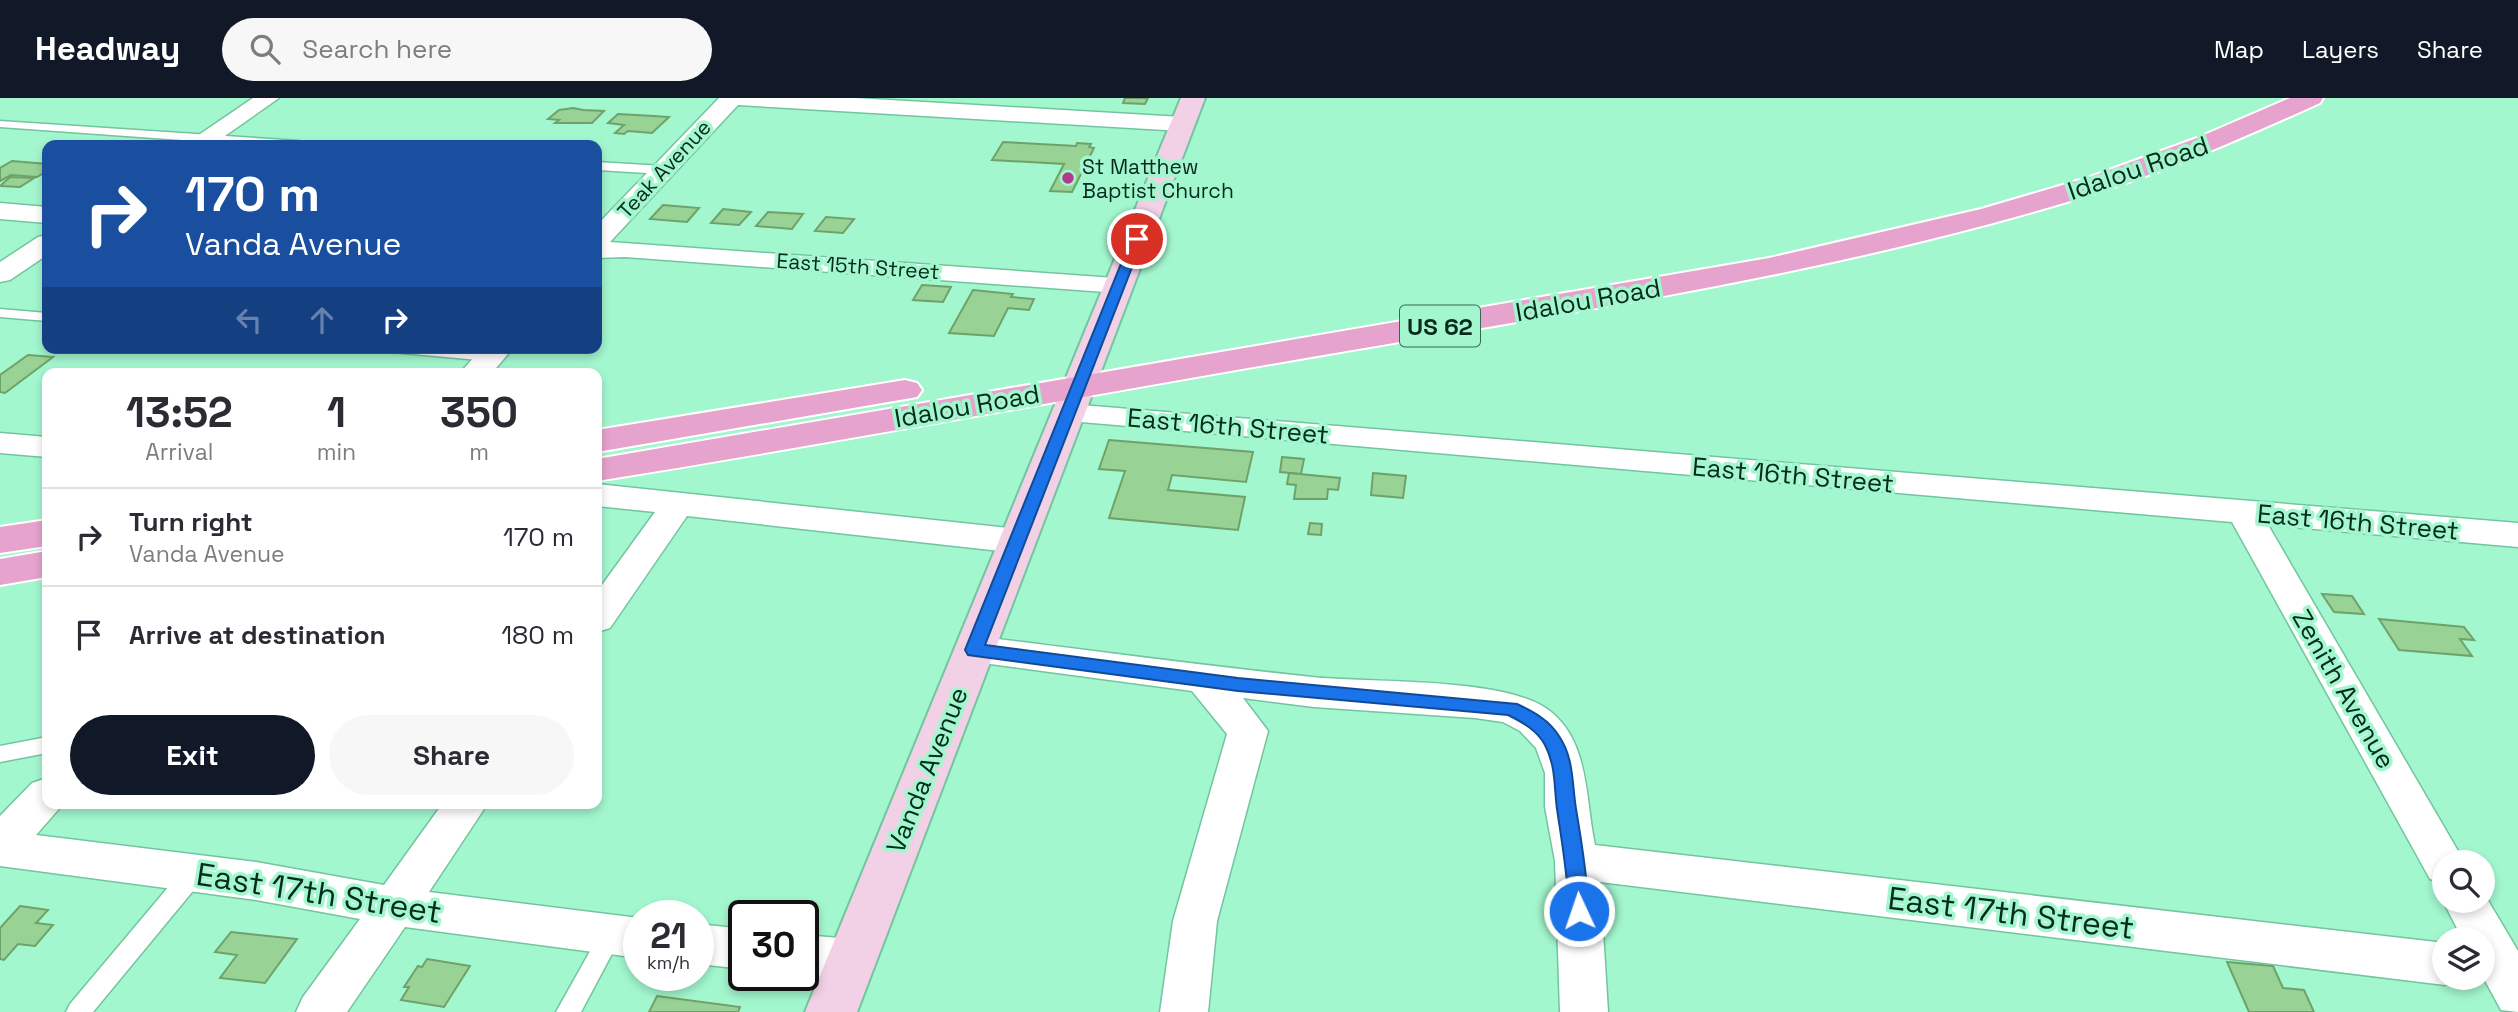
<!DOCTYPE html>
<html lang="en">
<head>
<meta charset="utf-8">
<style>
  :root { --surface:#fff; --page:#f7f7f7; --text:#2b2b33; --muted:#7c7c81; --line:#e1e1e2; --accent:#111827 }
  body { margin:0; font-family:"Space Grotesk",sans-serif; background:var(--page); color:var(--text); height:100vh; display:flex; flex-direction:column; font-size:26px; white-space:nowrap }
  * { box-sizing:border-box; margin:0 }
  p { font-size:23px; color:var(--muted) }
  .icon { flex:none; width:38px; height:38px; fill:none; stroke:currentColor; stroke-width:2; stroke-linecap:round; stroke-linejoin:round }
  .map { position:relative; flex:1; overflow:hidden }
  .sheet { position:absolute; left:42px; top:270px; width:560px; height:441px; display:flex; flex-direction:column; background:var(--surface); border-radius:14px; box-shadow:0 4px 10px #0003 }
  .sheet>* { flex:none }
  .guide { position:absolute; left:42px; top:42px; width:560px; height:214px; border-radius:14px; box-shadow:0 4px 10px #0003; background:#1a4fa0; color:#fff; overflow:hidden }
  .fabs { position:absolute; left:2432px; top:752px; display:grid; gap:14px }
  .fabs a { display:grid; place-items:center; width:63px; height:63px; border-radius:50%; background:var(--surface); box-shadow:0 4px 10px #0003; font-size:35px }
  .speed { position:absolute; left:623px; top:802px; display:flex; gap:14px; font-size:35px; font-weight:700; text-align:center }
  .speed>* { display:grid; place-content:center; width:91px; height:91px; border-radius:50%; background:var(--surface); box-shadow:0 4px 10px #0003; line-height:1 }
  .speed small { font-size:18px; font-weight:400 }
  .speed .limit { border:4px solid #111; border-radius:10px; background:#fff; color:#111 }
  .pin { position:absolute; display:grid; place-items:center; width:60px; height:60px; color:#fff; margin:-30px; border:4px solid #fff; border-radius:50%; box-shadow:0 2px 7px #0007 }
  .me { position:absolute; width:77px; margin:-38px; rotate:357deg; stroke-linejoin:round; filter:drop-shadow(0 0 5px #0008) }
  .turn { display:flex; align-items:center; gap:24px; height:147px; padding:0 28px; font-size:32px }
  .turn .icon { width:91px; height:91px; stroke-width:2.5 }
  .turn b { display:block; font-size:49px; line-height:60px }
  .lanes { display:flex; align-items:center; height:66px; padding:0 28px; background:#0003; justify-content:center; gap:35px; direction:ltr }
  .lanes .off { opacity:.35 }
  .eta { display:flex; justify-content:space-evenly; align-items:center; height:119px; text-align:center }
  .eta b { font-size:42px; font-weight:700; line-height:49px }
  .cta { display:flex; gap:14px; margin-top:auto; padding:14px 28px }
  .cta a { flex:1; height:80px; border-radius:42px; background:var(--accent); color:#fff; font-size:28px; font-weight:700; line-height:80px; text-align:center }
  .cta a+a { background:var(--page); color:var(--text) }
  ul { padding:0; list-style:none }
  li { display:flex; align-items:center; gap:21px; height:98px; padding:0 28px; border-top:2px solid var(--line) }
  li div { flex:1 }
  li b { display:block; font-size:26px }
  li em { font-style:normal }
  header { display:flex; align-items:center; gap:42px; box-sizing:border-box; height:98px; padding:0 35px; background:var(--accent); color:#fff }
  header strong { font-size:33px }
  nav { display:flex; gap:38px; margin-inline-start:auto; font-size:24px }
  .search { width:490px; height:63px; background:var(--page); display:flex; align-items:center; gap:18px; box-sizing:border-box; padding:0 24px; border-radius:38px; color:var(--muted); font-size:26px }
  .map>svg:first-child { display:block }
  .building { fill:#99d295; stroke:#6ea26a; stroke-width:2 }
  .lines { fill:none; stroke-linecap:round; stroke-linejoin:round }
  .lane-casing { stroke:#72c59f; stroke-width:3 }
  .street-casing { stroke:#72c59f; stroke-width:3 }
  .secondary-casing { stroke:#72c59f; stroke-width:4 }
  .primary-casing { stroke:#fff; stroke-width:4 }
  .lane { fill:#fff; fill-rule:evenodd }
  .street { fill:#fff; fill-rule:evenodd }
  .secondary { fill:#f2d1e7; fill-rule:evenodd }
  .primary { fill:#e6a3ce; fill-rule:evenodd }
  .route { fill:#1a73e8; stroke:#114b97; stroke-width:2 }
  .poi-dot { fill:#b3398c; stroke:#a3f7cf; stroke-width:2.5 }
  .labels { text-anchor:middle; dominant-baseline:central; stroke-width:7; stroke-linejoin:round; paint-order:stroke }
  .far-poi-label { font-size:21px; fill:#072b1d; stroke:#a3f7cf; text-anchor:start }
  .far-street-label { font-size:21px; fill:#072b1d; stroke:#a3f7cf }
  .shield { fill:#a3f7cf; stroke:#366852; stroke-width:2 }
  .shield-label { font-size:24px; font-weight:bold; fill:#072b1d }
  .street-label { font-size:26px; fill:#072b1d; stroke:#a3f7cf }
  .near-street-label { font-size:32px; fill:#072b1d; stroke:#a3f7cf }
</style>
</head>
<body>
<header>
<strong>Headway</strong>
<div class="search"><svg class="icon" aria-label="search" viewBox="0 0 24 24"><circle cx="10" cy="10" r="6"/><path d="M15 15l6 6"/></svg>Search here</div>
<nav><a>Map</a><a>Layers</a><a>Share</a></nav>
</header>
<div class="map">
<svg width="2518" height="914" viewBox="0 0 2518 914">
  <rect width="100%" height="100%" fill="#a3f7cf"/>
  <g class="building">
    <polygon points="1125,0 1148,0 1145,6 1123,5"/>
    <polygon points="573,10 583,12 604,13 592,25 555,25 559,22 548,21 559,12"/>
    <polygon points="618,16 654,18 669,19 652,35 628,33 624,36 615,35 624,27 608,25"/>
    <polygon points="1003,44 1076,48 1077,45 1091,46 1089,49 1094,50 1072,94 1050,93 1064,66 992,62"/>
    <polygon points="12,63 47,66 47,73 37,79 11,77 0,83 0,70"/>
    <polygon points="10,79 34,80 20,89 0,88"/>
    <polygon points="663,107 699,110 687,124 650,121"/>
    <polygon points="723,111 751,114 739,127 711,125"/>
    <polygon points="768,114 803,116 792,131 756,128"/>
    <polygon points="826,119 854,121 843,135 815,133"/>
    <polygon points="922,187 951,189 943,204 913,202"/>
    <polygon points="973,192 1013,196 1011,199 1034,201 1029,212 1008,210 994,238 949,235"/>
    <polygon points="28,257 53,259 5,295 0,294 0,277"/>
    <polygon points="1109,342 1253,354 1246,384 1172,377 1168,392 1245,399 1238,432 1109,420 1125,373 1099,371"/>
    <polygon points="1282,359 1304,361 1301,376 1280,374"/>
    <polygon points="1289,375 1340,380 1338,392 1328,391 1327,401 1294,401 1296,387 1287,386"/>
    <polygon points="1373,375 1406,378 1403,400 1371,397"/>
    <polygon points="1310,425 1322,426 1321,437 1308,436"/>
    <polygon points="2322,496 2352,498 2364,516 2334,514"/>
    <polygon points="2379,521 2464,529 2474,542 2460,541 2472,558 2399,552"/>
    <polygon points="20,808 48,812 36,825 53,827 35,848 18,846 4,862 0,861 0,830"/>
    <polygon points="231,834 297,841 265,885 220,880 237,857 215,854"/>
    <polygon points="427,861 470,868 444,909 401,902 409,889 404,889 418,868 422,869"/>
    <polygon points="2227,864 2273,868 2283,890 2304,892 2314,914 2249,914"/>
    <polygon points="657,898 740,909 738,914 649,914"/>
  </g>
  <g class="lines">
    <defs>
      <g id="lane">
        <polygon points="0,23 299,43 305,47 252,47 0,29"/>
        <polygon points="597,64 663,68 669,72 663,76 597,72"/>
        <polygon points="0,211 47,215 47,223 0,219"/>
        <path d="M384,250C405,250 485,247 497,259L490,263L391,254Z"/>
        <polygon points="47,639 47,655 0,664 0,648"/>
        <polygon points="194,766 202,768 205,775 202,782 93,914 66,914 70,906 186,768"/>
        <polygon points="611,827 619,830 622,837 581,914 556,914 603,830"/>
      </g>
      <g id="street">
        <polygon points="253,0 279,0 212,47 184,47"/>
        <polygon points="719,0 855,0 1182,19 1190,21 1194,26 1190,31 1182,33 738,7 610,144 1129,181 1133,187 1129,193 1119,195 625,159 597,160 597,127"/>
        <polygon points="0,105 47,109 47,125 0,121"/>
        <polygon points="47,137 47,157 10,182 0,184 0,164 38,139"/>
        <polygon points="482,250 513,250 492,275 460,275"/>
        <polygon points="1069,306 2518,425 2518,449 2268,427 2465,765 2445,765 2445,786 2430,781 2232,424 1058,322 1053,315 1058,308"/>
        <polygon points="0,335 47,339 47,359 0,355"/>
        <polygon points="597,386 1018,431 1030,435 1035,443 1030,451 1018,455 687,418 610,530 597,534 597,494 655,414 597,408"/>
        <path d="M974,538C1087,552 1199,567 1312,579C1371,585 1502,579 1547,611C1590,641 1585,701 1595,747L2445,845V880H2461L2445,887L1600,784L1608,914H1560L1555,763L1545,709V675L1536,650L1520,633L1503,624L1475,620L1314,609L1243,600L1268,633L1217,823L1208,914H1160L1173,823L1227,636L1192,593L961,562L955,552L961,542Z"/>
        <polygon points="47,680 47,705 64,705 36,737 256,764 384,787 443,705 488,705 429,794 639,820 639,860 405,829 347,914 296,914 303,899 360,821 256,802 0,768 0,718 32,685"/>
        <polygon points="2483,794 2518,853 2518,914 2501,912 2483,879 2483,842 2463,842 2443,803 2445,799 2445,803 2483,803"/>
        <polygon points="698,826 744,831 744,871 698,866"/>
        <polygon points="803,837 852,841 868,847 875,862 868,877 852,883 801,877"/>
      </g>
      <polygon id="secondary" points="1181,0 1205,0 857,914 805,914"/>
      <g id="primary">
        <path d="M2290,0H2323L2320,5C2249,37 2179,68 2106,92C1857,171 1598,210 1341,254C1093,296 845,343 597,383V361L1769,160L1981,111L2090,79L2197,40Z"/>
        <polygon points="905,282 917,285 922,292 917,299 597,354 597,332"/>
        <polygon points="47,422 47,448 0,455 0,429"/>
        <polygon points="47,453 47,479 0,487 0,461"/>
      </g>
    </defs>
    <use href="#lane" class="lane-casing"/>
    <use href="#street" class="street-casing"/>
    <use href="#secondary" class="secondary-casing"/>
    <use href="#primary" class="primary-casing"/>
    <use href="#lane" class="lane"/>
    <use href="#street" class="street"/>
    <use href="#secondary" class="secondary"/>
    <use href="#primary" class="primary"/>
  </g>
  <path class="route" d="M1137,137L1143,141L985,547L1238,580L1517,606C1534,614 1549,622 1559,638C1574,660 1572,686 1576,711C1582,746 1587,778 1589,813L1586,819L1579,822L1572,819L1569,813C1568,778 1562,745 1557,711C1554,689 1556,668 1545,647C1537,632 1522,624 1508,617L1238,593L968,557L965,552L1131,141Z"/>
  <circle class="poi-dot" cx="1068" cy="80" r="7"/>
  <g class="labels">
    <g class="far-poi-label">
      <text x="1082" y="68">St Matthew<tspan x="1082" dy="24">Baptist Church</tspan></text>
    </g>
    <g class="far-street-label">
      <text transform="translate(664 71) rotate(-47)">Teak Avenue</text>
      <text transform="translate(858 168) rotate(4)">East 15th Street</text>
    </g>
    <rect class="shield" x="1400" y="207.5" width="80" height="41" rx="5"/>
    <g class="shield-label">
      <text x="1440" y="228">US 62</text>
    </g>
    <g class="street-label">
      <text transform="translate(2138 70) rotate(-19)">Idalou Road</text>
      <text transform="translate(1588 202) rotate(-10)">Idalou Road</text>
      <text transform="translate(967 308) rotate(-10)">Idalou Road</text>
      <text transform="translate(1228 328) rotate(5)">East 16th Street</text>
      <text transform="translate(1793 377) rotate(5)">East 16th Street</text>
      <text transform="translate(2358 424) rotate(5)">East 16th Street</text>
      <text transform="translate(2344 591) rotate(60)">Zenith Avenue</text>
      <text transform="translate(927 672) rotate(-68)">Vanda Avenue</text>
    </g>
    <g class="near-street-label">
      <text transform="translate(319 795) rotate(9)">East 17th Street</text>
      <text transform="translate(2011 815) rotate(7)">East 17th Street</text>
    </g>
  </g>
</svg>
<div class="fabs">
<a><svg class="icon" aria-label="search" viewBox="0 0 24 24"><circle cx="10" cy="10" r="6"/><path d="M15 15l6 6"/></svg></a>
<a><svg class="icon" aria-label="layers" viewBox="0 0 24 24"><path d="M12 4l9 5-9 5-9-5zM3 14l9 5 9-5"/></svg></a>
</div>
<div class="speed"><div>21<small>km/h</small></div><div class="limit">30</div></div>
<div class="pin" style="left:1137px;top:141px;background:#d93025"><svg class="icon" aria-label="arrive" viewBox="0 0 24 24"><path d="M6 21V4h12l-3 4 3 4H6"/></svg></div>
<svg class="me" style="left:1579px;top:813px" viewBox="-20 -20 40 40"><circle r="17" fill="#1a73e8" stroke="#fff" stroke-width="3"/><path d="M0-11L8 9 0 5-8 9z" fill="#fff"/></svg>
<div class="guide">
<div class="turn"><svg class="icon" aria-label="right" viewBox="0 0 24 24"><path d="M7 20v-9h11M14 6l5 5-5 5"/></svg><div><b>170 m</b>Vanda Avenue</div></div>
<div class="lanes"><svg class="icon off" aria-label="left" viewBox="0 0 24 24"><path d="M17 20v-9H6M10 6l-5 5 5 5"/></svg><svg class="icon off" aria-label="ahead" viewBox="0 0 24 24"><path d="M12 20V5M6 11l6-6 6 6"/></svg><svg class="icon" aria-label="right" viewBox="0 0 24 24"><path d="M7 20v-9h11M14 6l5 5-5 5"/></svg></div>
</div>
<section class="sheet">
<div class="eta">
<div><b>13:52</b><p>Arrival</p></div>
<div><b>1</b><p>min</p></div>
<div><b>350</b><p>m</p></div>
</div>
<ul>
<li><svg class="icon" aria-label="right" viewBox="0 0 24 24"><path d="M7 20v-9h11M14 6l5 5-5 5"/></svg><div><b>Turn right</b><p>Vanda Avenue</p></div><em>170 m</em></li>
<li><svg class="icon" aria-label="arrive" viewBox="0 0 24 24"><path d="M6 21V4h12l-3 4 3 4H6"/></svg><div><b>Arrive at destination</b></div><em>180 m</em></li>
</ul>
<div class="cta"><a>Exit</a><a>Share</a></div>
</section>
</div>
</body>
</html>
